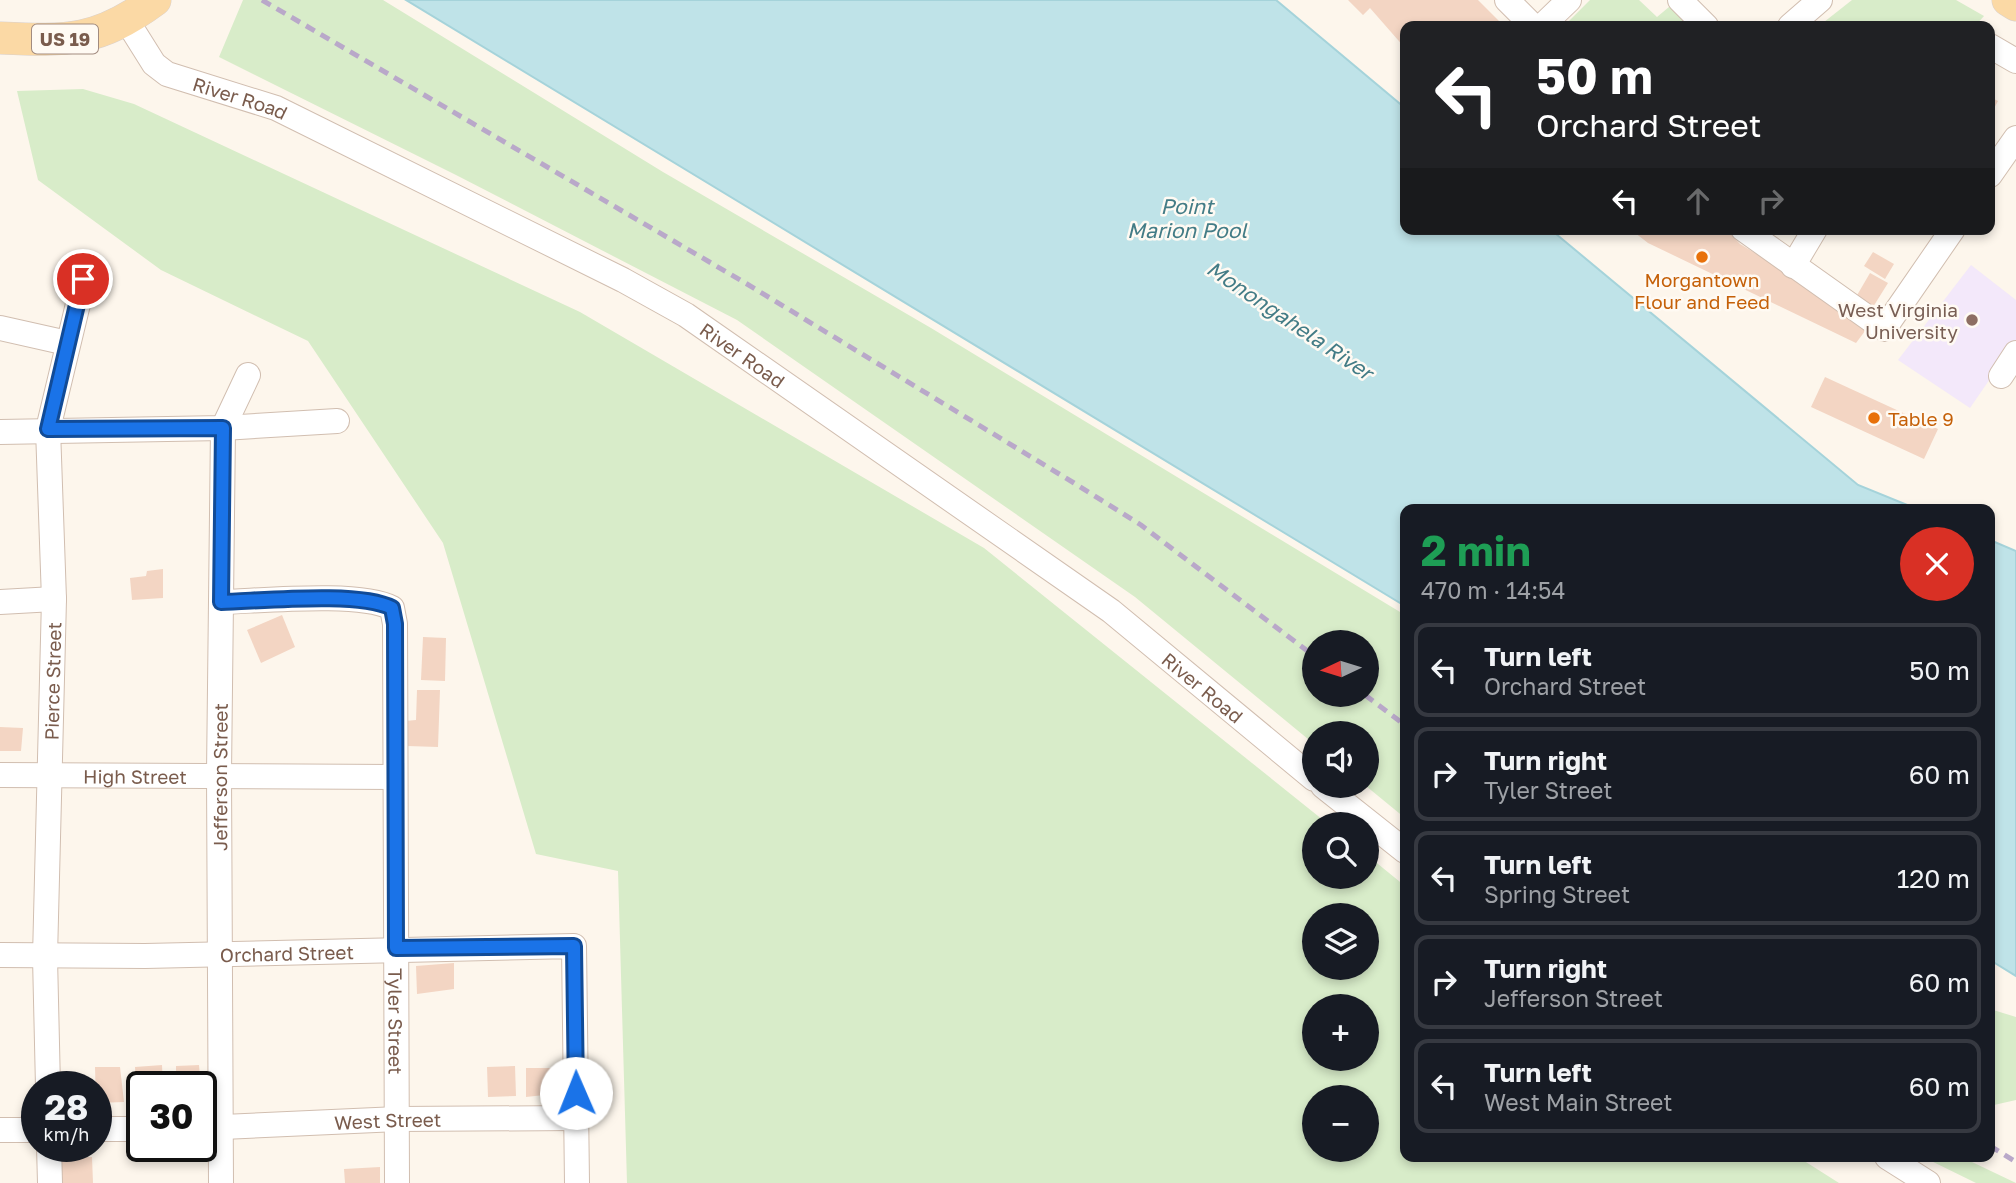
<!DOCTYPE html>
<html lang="en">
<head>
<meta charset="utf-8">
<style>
  :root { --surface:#171b24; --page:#242831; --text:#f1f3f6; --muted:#9ea1a6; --line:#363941 }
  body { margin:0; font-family:"Golos Text",sans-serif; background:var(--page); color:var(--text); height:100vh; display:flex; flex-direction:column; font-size:26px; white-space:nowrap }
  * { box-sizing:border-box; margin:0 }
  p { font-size:23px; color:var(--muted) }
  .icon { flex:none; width:38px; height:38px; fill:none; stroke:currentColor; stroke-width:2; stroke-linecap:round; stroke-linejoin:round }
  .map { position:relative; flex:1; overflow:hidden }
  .drawer { position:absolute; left:1400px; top:504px; width:595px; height:658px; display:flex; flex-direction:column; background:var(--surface); border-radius:14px; box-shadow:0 4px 10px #0003 }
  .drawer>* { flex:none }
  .top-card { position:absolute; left:1400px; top:21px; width:595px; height:214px; border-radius:14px; box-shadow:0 4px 10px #0003; background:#202124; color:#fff; overflow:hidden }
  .needle { width:46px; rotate:266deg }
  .fabs { position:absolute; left:1302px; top:630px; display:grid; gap:14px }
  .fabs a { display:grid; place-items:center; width:77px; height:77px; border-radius:50%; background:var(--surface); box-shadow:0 4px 10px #0003; font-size:35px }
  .speed { position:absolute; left:21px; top:1071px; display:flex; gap:14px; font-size:35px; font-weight:700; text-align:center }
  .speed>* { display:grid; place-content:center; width:91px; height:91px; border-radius:50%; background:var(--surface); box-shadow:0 4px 10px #0003; line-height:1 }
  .speed small { font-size:18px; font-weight:400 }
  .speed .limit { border:4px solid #111; border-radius:10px; background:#fff; color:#111 }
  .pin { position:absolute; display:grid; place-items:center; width:60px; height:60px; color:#fff; margin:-30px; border:4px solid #fff; border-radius:50%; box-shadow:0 2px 7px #0007 }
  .me { position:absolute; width:77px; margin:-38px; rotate:359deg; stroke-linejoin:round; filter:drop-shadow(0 0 5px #0008) }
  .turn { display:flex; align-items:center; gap:24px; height:147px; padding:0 21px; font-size:32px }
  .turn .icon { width:91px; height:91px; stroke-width:2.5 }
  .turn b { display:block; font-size:49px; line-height:60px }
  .lanes { display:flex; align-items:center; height:66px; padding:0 21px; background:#0003; justify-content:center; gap:35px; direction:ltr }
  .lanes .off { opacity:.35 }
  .round { display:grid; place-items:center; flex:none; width:74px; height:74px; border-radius:37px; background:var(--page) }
  .head { display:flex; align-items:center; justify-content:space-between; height:119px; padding:0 21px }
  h1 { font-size:42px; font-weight:700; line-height:52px; color:#1e9e55 }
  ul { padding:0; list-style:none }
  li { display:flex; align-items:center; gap:21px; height:94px; margin:0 14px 10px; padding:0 7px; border:4px solid var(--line); border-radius:14px }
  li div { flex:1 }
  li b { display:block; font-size:26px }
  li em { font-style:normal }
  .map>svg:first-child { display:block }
  .education { fill:#f3e8fa }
  .green { fill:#d8ecc9; fill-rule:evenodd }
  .water { fill:#bfe3e8; stroke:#a5d3da; stroke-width:2 }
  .building { fill:#f3d5c3 }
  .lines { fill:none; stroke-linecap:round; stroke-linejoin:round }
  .minor-casing { stroke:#d1beb0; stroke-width:26 }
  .major-casing { stroke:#dad1cd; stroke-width:33 }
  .minor { stroke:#fff; stroke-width:24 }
  .major { stroke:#fbd9a5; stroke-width:32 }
  .rail { stroke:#b9a8c9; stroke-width:5; stroke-dasharray:10 7; stroke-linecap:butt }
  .route-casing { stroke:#114b97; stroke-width:18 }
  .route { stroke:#1a73e8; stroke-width:12 }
  .food-dot { fill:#e8710a; stroke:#fffaf3; stroke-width:2.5 }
  .education-dot { fill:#8d6e63; stroke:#fffaf3; stroke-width:2.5 }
  .labels { text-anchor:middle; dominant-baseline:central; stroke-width:5; stroke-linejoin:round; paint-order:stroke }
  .shield { fill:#fffaf3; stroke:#a28b7f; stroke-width:2 }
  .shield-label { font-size:18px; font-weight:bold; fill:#7a5c4d }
  .street-label { font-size:19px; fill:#7a5c4d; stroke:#fffaf3 }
  .food-label { font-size:19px; fill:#c56008; stroke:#fffaf3 }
  .education-label { font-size:19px; fill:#785e54; stroke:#fffaf3; text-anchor:end }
  .water-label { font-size:21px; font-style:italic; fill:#437c86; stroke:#fffaf3 }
</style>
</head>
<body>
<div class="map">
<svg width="2016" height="1183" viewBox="0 0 2016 1183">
  <rect width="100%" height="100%" fill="#fdf6ec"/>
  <polygon class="education" points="1971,265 2016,300 2016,341 1970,408 1898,360"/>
  <g class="green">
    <path d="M243,0H383L663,172L931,328L1405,615V818L1366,786L1367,733H1314V744L1135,597L737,320L456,175L219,57ZM1367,642V695H1314V642Z"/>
    <polygon points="1590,0 1639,0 1657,17 1675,2 1696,26 1564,26"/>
    <polygon points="1852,0 1956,0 1984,16 1975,26 1819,26"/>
    <path d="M83,89L134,104L580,312L984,548L1328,824H1314V877H1367V855L1405,886V1157H1798L1839,1183H627L618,871L536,854L443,543L308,341L161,270L38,180L17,91ZM1314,915H1367V968H1314ZM1314,1006H1367V1059H1314ZM1314,1097H1367V1150H1314Z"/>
    <polygon points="1990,1009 2016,1017 2016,1100 1994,1105 1990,1115"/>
    <polygon points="1923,1157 1974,1157 1972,1162 2016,1183 1976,1183"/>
  </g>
  <g class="water">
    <polygon points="406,0 1276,0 1405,108 1405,229 1550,229 1858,485 1917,509 1405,509 1405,606"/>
    <polygon points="1990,540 2016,551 2016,976 1990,960"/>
  </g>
  <g class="building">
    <polygon points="1348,0 1478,0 1504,26 1405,26 1405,48 1370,8 1363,15"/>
    <polygon points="1990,97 1998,101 1990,116"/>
    <polygon points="1630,229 1726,229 1740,244 1871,323 1856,343 1648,243"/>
    <polygon points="1873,252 1894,264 1885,279 1864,266"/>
    <polygon points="1870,273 1888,283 1873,307 1856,297"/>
    <polygon points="1825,377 1938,429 1924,459 1811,407"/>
    <polygon points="163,569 163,598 132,600 130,578 146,576 147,571"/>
    <polygon points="282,615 295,647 261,663 247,630"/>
    <polygon points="423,637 446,638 445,681 421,680"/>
    <polygon points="417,690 440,690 438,747 407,746 405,721 416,720"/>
    <polygon points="0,727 23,728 21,751 0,751"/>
    <polygon points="454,963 454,989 417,994 416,966"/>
    <polygon points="162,1065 163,1087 142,1087 142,1101 137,1102 135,1067"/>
    <polygon points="199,1065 201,1087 176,1087 176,1066"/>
    <polygon points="515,1066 516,1096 488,1097 487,1067"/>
    <polygon points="95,1067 120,1067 124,1102 96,1103"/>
    <polygon points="526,1068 553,1068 553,1094 526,1097"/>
    <polygon points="92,1157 93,1183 62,1183 60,1158"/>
    <polygon points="380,1167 380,1183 345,1183 344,1169"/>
  </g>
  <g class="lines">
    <defs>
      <g id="minor">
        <polyline points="1507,0 1533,26"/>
        <polyline points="1680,0 1706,26"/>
        <path id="s1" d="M127,21L154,64L167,74L276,108L623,280L686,315L1111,611L1314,779"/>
        <polyline points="1542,26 1569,0"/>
        <polyline points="1790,26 1820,0"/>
        <polyline points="1990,46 2016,61"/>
        <polyline points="1990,175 2016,138"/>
        <polyline points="1743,229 1884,329 1953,229"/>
        <polyline points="1793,266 1815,229"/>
        <polyline points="0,328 67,343"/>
        <polyline points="2001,376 2016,353"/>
        <polyline points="0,432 223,428 337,421"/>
        <polyline points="0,602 54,599"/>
        <path id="s2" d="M221,602C260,601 360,591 392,608L395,624L397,1183"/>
        <path id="s3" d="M0,775L395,777"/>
        <polyline points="1323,786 1405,851"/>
        <path id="s4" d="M0,955L145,956L574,946L577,1183"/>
        <path id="s5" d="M48,1087L45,957L54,599L48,429L84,279"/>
        <path id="s6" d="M201,1128L398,1119L576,1118"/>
        <polyline points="96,1129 142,1129"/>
        <polyline points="0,1130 37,1130"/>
        <polyline points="49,1146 50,1183"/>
        <polyline points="1887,1157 1928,1183"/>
        <path id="s7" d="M221,1183L219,774L223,428L248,375"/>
      </g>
      <g id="major">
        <polyline points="2008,0 2016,5"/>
        <path d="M0,38C69,41 98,42 155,0"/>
      </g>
    </defs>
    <use href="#minor" class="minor-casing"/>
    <use href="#major" class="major-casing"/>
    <use href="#minor" class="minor"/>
    <use href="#major" class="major"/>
    <g class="rail">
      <polyline points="262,0 747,284 1074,483 1141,525 1314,656"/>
      <polyline points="1365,695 1405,725"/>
      <polyline points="1990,1146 2016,1162"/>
    </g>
  </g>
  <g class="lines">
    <defs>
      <path id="route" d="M83,279L48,429L223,428L221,602C261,601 360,591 392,608L395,624L396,948L574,946L576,1093"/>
    </defs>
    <use href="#route" class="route-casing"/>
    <use href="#route" class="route"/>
  </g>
  <g class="food-dot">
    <circle cx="1702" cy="257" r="7"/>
    <circle cx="1874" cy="418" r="7"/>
  </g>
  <circle class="education-dot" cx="1972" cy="320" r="7"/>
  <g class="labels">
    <rect class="shield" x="32" y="24.5" width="66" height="29" rx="5"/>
    <g class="shield-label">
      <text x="65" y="39">US 19</text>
    </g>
    <g class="street-label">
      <text stroke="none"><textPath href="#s1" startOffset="144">River Road</textPath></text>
      <text stroke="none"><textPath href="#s1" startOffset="710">River Road</textPath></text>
      <text stroke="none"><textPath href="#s5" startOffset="406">Pierce Street</textPath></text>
      <text stroke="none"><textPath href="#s1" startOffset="1278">River Road</textPath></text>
      <text stroke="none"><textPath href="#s3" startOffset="135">High Street</textPath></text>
      <text stroke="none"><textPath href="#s7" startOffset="406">Jefferson Street</textPath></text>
      <text stroke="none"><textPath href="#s4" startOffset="287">Orchard Street</textPath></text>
      <text stroke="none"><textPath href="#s2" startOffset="586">Tyler Street</textPath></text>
      <text stroke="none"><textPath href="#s6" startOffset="187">West Street</textPath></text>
    </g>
    <g class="food-label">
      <text x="1702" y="279">Morgantown<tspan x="1702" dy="22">Flour and Feed</tspan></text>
      <text x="1888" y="418" text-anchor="start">Table 9</text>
    </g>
    <g class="education-label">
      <text x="1958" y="309">West Virginia<tspan x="1958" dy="22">University</tspan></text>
    </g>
    <g class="water-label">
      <text x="1187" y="206">Point<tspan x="1187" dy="24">Marion Pool</tspan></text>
      <text transform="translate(1290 320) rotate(34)">Monongahela River</text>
    </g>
  </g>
</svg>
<div class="fabs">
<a><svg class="needle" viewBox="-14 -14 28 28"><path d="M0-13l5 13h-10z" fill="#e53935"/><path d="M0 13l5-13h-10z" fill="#9ea1a6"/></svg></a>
<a><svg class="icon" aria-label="sound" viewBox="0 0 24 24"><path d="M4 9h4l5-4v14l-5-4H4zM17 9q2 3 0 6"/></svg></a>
<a><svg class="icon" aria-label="search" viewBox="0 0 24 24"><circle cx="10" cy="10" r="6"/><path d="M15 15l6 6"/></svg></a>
<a><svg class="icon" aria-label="layers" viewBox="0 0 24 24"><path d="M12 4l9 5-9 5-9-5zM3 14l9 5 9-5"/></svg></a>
<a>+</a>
<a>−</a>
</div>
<div class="speed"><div>28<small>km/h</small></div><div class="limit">30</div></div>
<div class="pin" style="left:83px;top:279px;background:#d93025"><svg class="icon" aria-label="arrive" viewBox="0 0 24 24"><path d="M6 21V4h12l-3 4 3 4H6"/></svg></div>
<svg class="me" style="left:576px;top:1093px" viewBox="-20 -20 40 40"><circle r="19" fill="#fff"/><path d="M0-13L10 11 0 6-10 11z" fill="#1a73e8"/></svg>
<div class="top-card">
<div class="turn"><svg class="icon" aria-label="left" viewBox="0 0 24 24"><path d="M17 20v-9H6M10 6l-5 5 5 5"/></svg><div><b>50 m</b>Orchard Street</div></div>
<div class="lanes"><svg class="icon" aria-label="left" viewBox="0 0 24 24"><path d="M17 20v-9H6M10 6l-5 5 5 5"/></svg><svg class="icon off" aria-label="ahead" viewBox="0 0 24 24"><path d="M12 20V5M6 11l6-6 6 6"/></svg><svg class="icon off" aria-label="right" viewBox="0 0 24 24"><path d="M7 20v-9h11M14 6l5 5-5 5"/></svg></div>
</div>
<section class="drawer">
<div class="head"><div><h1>2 min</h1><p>470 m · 14:54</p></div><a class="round" style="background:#d93025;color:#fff"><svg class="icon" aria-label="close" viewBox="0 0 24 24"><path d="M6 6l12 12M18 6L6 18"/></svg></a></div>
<ul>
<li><svg class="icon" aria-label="left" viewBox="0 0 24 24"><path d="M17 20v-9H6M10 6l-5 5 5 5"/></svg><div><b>Turn left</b><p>Orchard Street</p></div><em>50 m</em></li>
<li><svg class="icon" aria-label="right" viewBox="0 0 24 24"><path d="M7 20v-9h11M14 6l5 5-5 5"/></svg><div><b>Turn right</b><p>Tyler Street</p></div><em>60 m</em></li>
<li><svg class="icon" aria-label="left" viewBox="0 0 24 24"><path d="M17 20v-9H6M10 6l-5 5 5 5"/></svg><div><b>Turn left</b><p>Spring Street</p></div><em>120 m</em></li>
<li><svg class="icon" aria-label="right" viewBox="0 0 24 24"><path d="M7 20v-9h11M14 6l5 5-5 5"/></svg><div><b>Turn right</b><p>Jefferson Street</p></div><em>60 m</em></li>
<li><svg class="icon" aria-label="left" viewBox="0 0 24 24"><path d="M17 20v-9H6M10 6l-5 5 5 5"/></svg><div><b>Turn left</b><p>West Main Street</p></div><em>60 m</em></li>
</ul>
</section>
</div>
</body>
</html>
